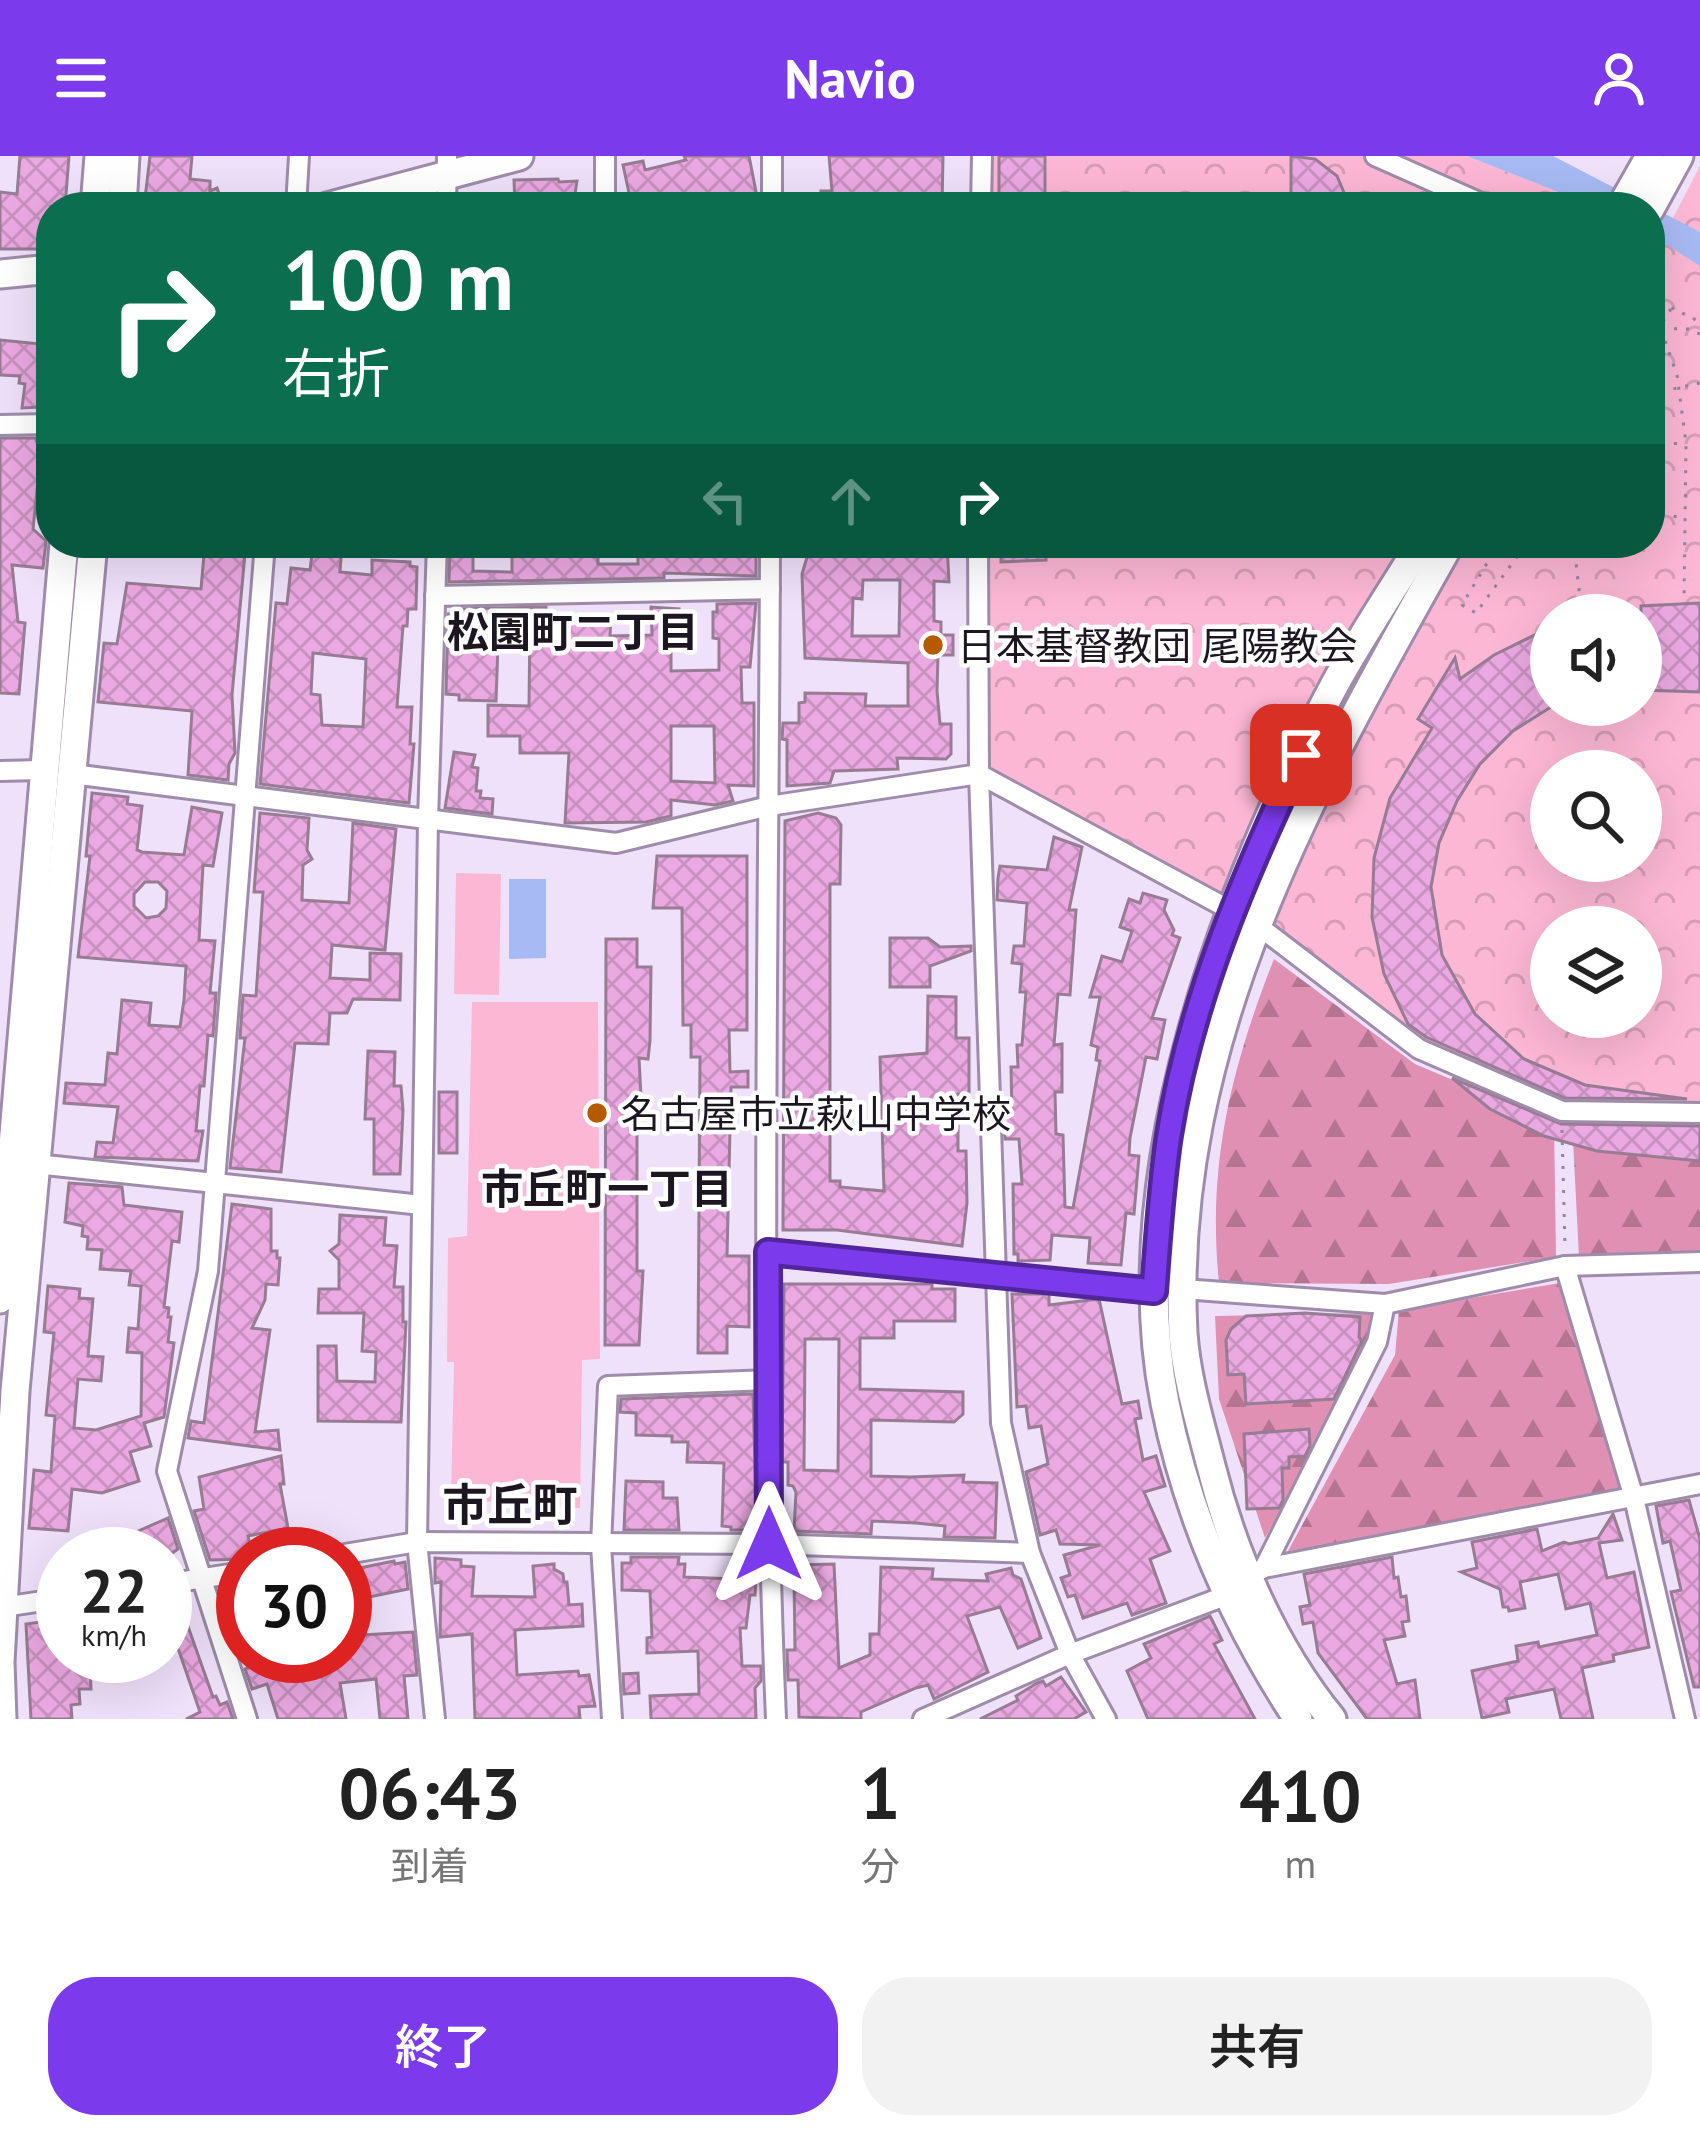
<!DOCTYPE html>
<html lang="ja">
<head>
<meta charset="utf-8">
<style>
  :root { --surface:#fff; --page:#f2f2f2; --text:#222; --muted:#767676; --accent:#7c3aed }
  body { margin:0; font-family:"PT Sans","Noto Sans JP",sans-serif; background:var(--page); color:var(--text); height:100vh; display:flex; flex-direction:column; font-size:45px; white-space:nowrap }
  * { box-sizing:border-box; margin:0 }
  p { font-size:39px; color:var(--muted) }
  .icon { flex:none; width:66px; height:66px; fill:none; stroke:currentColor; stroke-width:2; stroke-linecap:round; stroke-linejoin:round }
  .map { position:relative; height:1563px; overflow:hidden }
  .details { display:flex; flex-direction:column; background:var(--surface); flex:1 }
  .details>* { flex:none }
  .hud { position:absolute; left:36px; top:36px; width:1629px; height:366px; border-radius:48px; box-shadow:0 12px 48px #0002; background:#0b6e4f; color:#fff; overflow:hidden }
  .tools { position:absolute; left:1530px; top:438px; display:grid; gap:24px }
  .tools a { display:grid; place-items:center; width:132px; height:132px; border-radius:50%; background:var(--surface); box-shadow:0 12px 48px #0002; font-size:60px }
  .speed { position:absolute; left:36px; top:1371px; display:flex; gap:24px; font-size:60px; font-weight:700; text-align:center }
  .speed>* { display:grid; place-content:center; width:156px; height:156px; border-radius:50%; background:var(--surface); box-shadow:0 12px 48px #0002; line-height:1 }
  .speed small { font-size:30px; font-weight:400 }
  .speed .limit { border:18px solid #d22; background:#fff; color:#111 }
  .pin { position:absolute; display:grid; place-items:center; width:102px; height:102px; color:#fff; margin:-51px; border-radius:24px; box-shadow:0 6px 18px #0006 }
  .me { position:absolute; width:132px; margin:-66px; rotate:0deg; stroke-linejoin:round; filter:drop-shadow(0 0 9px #0008) }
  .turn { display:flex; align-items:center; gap:42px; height:252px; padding:0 48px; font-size:54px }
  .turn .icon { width:156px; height:156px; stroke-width:2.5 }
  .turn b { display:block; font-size:84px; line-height:102px }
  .lanes { display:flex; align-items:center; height:114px; padding:0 48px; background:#0003; justify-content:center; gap:60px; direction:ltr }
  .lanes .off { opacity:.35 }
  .eta { display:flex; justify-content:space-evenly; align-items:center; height:204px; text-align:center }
  .eta b { font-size:72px; font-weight:600; line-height:84px }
  .cta { display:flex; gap:24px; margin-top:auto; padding:24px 48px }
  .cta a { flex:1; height:138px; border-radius:48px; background:var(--accent); color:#fff; font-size:48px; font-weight:600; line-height:138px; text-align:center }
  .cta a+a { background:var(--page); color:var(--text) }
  header { display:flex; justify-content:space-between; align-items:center; height:156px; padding:0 48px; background:var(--accent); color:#fff; font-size:54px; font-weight:600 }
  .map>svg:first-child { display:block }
  .green { fill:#fcb7d4 }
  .forest { fill:url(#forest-firs) }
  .park { fill:url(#park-crowns); fill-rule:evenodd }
  .water { fill:#a7baf3 }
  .building { fill:url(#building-cross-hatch); stroke:#977c93; stroke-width:3; fill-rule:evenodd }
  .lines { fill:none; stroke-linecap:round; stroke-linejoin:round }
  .street-casing { stroke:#9e8caa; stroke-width:24 }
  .secondary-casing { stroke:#9e8caa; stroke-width:33 }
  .path { stroke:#92879a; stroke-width:3; stroke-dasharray:3 9; stroke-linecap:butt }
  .street { stroke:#fff; stroke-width:18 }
  .secondary { stroke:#fff; stroke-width:27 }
  .route-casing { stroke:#51269a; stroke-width:30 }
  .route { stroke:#7c3aed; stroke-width:21 }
  .poi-dot { fill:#b65a00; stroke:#fff; stroke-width:4.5 }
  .labels { text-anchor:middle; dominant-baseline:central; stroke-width:9; stroke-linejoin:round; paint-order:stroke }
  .poi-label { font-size:39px; fill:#1c1621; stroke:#fff; text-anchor:start }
  .neighbourhood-label { font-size:42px; font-weight:bold; fill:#1c1621; stroke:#fff }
  .quarter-label { font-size:45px; font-weight:bold; fill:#1c1621; stroke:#fff }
</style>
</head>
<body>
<header><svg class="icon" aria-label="menu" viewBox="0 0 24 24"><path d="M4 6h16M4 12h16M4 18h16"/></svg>Navio<svg class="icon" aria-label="person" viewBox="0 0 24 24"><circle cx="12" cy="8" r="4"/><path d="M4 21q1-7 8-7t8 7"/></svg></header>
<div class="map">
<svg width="1700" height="1563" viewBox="0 0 1700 1563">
  <defs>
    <pattern id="forest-firs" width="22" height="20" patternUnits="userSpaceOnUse" patternTransform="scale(3)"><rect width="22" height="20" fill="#e090b3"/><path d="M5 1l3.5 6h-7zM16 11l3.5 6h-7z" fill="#b57591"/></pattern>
    <pattern id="park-crowns" width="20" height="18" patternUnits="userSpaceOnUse" patternTransform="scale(3)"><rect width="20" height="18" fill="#fcb7d4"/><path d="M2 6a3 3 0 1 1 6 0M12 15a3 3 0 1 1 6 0" fill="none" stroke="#d79db6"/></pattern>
    <pattern id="building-cross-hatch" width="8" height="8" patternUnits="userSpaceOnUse" patternTransform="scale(3)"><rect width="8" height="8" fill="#eba9e1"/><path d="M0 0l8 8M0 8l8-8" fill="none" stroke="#c991c1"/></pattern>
  </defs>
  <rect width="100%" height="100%" fill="#f0e1fb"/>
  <g class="green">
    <polygon points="456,717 501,718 499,839 454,838"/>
    <polygon points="472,846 598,846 600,1203 582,1204 580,1352 451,1343 454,1206 447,1206 448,1082 467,1080"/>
  </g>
  <g class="forest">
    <path d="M1274,803L1415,908L1554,967L1556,1101L1389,1128L1219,1127C1207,1009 1231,912 1274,803Z"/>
    <polygon points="1700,962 1700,1097 1579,1101 1572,965"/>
    <polygon points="1560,1127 1629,1338 1288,1395 1395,1199 1399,1154"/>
    <polygon points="1377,1157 1372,1194 1265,1382 1219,1243 1215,1160"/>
  </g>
  <g class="park">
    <polygon points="982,0 1467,0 1596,51 981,51"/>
    <path d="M1700,10V957L1562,955L1419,893L1256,768L979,618L978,387H1650V78L1662,83ZM1551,459H1641V549H1551ZM1551,615H1641V705H1551ZM1551,771H1641V861H1551Z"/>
  </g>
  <g class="water">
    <polygon points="1467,0 1553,0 1700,76 1700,110 1650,78 1650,51 1596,51"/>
    <polygon points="509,723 546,723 546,802 509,803"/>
  </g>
  <g class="building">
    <polygon points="20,0 69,0 65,51 51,51 51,89 39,93 0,93 0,36 17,38"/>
    <polygon points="150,0 192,0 190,23 210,25 210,35 217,32 224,51 144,51"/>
    <polygon points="684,0 749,0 758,46 740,51 632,51 623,9 643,5 645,14 686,4"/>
    <polygon points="829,0 943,0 942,51 821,51 821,35 832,35"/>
    <rect x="999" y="0" width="46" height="51"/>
    <polygon points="1291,0 1315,3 1337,20 1350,51 1291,51"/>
    <polygon points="558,23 559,26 577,25 573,51 515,51 514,24"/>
    <polygon points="0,184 51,189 48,246 41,251 22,252 25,228 19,227 20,220 0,219"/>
    <polygon points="0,282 35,282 41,295 33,373 46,385 43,412 12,409 18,466 25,467 19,538 0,537"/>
    <polygon points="205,387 246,387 232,539 235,597 229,608 228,624 188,619 192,555 98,546 104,487 117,488 127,427 201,433"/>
    <path d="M319,387H342L340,416L372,419V404L410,406V410L417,411L416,453H408L407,470H403L397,551H412L410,588H414L409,647L260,628L276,447L287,448L291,412L310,414L312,398H319ZM313,497L366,503L363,571L322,569L320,539L311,538Z"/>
    <polygon points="450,387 473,389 473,415 512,416 512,387 598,387 598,408 638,408 638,387 756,389 756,420 664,417 664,422 449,426"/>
    <path d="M830,387H859L858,399H900V387H947L949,426L934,425V465L941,466V479H953V499H938L937,535L940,568H951V598L946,603L897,602L898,613L834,615L830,627L787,630V584L782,583L783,567H799V547L805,546V537L866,538L865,550H908V507L805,502L802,418L808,398H830ZM863,424H900L899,480H852L853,442L862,443Z"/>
    <polygon points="1001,387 1046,387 1046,404 1001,406"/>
    <path d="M756,447L750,511H741L742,547H754V630L728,629L733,645L715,649L671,644V660L646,666L565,667L569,597H520V580H488V549L529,550L530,462L499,461L496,545L459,544V539L446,538L448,458H455V453L546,451V465L611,461L610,480L652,479L651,451L679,453L678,480L671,479V515L719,514V483L713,482V456H717V448ZM671,570H714L715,627L671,625Z"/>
    <polygon points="1700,447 1700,536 1641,534 1641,450"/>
    <polygon points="1551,471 1551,551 1513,575 1480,608 1457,645 1439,687 1431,731 1442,799 1475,858 1524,903 1585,929 1687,943 1565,942 1426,881 1408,868 1384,818 1372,761 1374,702 1390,642 1432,572 1418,563 1455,502 1460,523 1494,499"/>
    <polygon points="454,596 475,599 472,611 478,612 476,635 481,635 480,642 493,643 492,658 445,652"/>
    <path d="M92,637L128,641L127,648L142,650L137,694L142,696L184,699L192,651L222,657L213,710L203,709L199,784L215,785L210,837H216L213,880L208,879L204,930H200L196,975H203L198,1005L95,1001L97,986L113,987L118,951L64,947L66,927L105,929L108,897L117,898L122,844L151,847L149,869L180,871L184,844L186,810L78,801L90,700H86ZM145,726H158L167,735L166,752L158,760L146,762L134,750V738Z"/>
    <polygon points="260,657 309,662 307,694 312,703 303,709 302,744 349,747 353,667 396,673 385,794 332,789 330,822 370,824 370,797 401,798 400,844 353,843 347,857 330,857 328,888 295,887 281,1016 230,1012 245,882 240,882 243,839 256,840 263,736 254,736"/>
    <polygon points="818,657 836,662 841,669 840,728 830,728 830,1025 840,1025 840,1031 884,1035 880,901 927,897 928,840 956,841 956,882 969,882 969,938 958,938 958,995 966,995 967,1047 962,1090 837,1074 783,1074 785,665"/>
    <polygon points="1054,681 1082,691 1069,754 1076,754 1070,839 1058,838 1054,889 1062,888 1062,936 1055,936 1056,978 1063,979 1065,1051 1073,1052 1100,905 1096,904 1098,891 1091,889 1100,841 1090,841 1102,800 1122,806 1132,775 1120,771 1129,743 1140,747 1143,737 1167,744 1164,754 1174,774 1172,779 1180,782 1152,862 1165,864 1157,903 1146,901 1130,982 1129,999 1139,1000 1134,1058 1126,1057 1121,1109 1088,1107 1090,1082 1052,1079 1050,1104 1018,1105 1018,1098 1014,1098 1013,1028 1022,1028 1019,983 1005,983 1004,957 1012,957 1011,911 1018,911 1017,889 1022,889 1026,836 1020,836 1022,808 1012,807 1014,790 1024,790 1027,747 997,744 998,722 1000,710 1047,714"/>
    <polygon points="657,700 747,700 747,874 729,874 730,916 748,915 748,931 731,931 727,1100 749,1100 749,1171 727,1170 727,1197 698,1197 700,901 691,901 691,869 683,869 682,752 653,752"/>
    <polygon points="890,782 928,782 940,791 971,790 971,795 930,810 930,831 890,831"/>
    <polygon points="606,783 637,783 637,811 651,811 650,885 648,903 639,902 642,959 637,959 637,1115 643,1115 639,1189 605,1189"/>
    <polygon points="368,895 395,896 394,930 401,930 403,954 400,1018 374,1018 374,963 365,963"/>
    <polygon points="1452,922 1561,968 1700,970 1700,1005 1597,995 1544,980 1490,953"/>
    <rect x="439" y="936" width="18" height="61"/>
    <polygon points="69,1027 122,1031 124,1049 182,1056 179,1086 172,1085 164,1151 169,1152 168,1161 171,1161 168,1186 174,1187 164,1261 144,1267 151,1290 130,1296 139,1325 102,1337 72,1333 68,1375 29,1372 34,1314 51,1316 55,1260 46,1259 54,1177 44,1176 48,1130 80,1133 79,1142 93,1143 88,1200 103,1201 101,1225 78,1223 74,1272 96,1274 141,1260 142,1197 127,1196 129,1172 138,1173 141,1130 129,1129 131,1115 100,1113 102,1094 87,1093 88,1081 82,1080 83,1070 65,1066"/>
    <polygon points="232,1048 271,1053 271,1095 277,1095 277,1102 280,1102 278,1129 266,1128 265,1144 252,1172 270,1174 255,1276 278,1274 280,1294 188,1282 191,1265 204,1267"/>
    <polygon points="340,1059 386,1062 384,1089 397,1090 394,1131 403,1131 403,1166 406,1166 401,1266 318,1265 318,1190 336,1190 337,1225 375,1226 376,1196 362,1195 364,1157 318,1157 319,1133 339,1133 339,1104 330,1095 339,1088"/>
    <path d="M784,1128H932V1133H955V1165H894V1182H860V1233L963,1236V1258L954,1266L871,1264V1320L910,1321L964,1319L963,1326L997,1327L995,1382L944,1381L945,1370L916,1367L872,1365L871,1378L794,1375L796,1336L793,1330L788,1329V1306H782ZM805,1183H839L838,1315L804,1314Z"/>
    <polygon points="1012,1138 1049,1138 1049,1149 1099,1143 1122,1248 1138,1245 1141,1262 1135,1263 1143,1304 1156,1300 1165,1330 1144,1336 1170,1395 1150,1403 1166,1447 1132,1459 1127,1447 1083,1462 1075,1439 1068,1441 1061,1422 1070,1419 1064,1399 1100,1389 1060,1388 1056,1374 1040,1379 1026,1316 1048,1308 1041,1270 1029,1272 1026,1250 1017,1251"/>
    <polygon points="1305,1157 1360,1161 1359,1181 1362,1185 1334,1243 1246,1248 1244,1218 1228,1219 1226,1184 1231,1173 1246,1160"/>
    <polygon points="753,1238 756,1347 752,1374 731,1374 731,1371 722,1370 724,1307 687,1306 688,1286 672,1286 672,1280 636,1279 636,1257 620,1256 621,1243"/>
    <polygon points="1309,1273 1310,1290 1305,1300 1289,1301 1289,1312 1282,1312 1283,1344 1279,1352 1247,1353 1244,1278"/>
    <polygon points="281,1300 284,1328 280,1328 288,1372 248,1380 251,1393 243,1395 243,1403 210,1404 194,1355 204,1353 199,1321"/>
    <polygon points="626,1325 663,1326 663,1342 677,1342 679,1374 624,1374"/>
    <polygon points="1689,1344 1700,1383 1700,1531 1694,1531 1671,1436 1681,1434 1670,1385 1663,1387 1656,1350"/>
    <polygon points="1613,1358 1622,1384 1599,1387 1607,1422 1634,1416 1649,1491 1613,1499 1614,1505 1582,1512 1593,1563 1561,1563 1554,1533 1506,1543 1509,1556 1482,1562 1472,1515 1518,1505 1516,1490 1538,1486 1539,1491 1597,1479 1590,1447 1566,1453 1558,1418 1520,1426 1525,1452 1509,1455 1508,1451 1503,1451 1500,1433 1461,1416 1477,1412 1472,1386 1537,1373 1542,1395 1564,1386 1569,1388 1598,1382"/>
    <polygon points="168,1362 178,1393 171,1398 143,1398 136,1376"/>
    <polygon points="631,1401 679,1401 678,1408 685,1408 684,1421 735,1423 736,1408 757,1409 755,1439 750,1439 746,1472 740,1472 742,1510 761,1510 761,1525 755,1532 756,1563 651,1563 650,1540 699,1538 698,1495 647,1497 647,1482 652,1481 650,1435 622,1434 622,1407 631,1407"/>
    <polygon points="1392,1401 1394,1422 1398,1421 1401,1441 1406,1440 1409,1465 1402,1466 1405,1480 1384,1484 1397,1528 1415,1524 1420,1563 1367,1563 1318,1497 1313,1466 1303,1468 1300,1451 1310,1449 1304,1418"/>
    <polygon points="435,1402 461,1404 461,1410 474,1411 472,1440 535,1441 533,1410 554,1408 554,1413 563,1418 564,1426 567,1426 569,1449 582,1448 583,1470 515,1474 517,1519 578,1515 579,1520 589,1519 595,1550 579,1551 580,1563 475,1563 472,1478 440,1481 441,1426 435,1427"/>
    <polygon points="394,1405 395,1408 405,1406 408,1433 345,1446 345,1415"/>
    <polygon points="834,1408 839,1512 870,1499 870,1478 879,1478 881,1411 933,1413 932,1423 988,1425 986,1418 1011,1412 1013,1419 1021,1423 1041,1482 1018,1492 1000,1451 967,1460 988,1516 934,1543 928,1529 916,1532 861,1556 861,1563 799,1561 798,1524 788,1524 787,1494 795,1494 794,1420 797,1409"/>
    <polygon points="179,1445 213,1541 216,1540 220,1549 227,1546 233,1563 186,1563 200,1556 171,1472 165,1474 165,1450"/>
    <polygon points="1210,1460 1222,1484 1214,1488 1255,1563 1148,1563 1127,1515 1151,1502 1144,1488"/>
    <polygon points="63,1463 63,1500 82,1500 83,1509 90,1508 91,1533 79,1533 80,1548 71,1549 72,1563 31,1563 26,1468"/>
    <polygon points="413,1476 417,1519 404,1520 408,1563 380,1563 376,1523 340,1527 346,1563 278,1563 267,1528 252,1533 245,1513 259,1508 256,1500 345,1500 345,1480"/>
    <polygon points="638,1517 639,1537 624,1538 623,1518"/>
    <polygon points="1061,1521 1086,1556 1074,1563 980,1563 1018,1544 1016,1540 1037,1527 1043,1525 1046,1530"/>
  </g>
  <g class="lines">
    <defs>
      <g id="street">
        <polyline points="1375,0 1490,51"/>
        <polyline points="296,51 299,0"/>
        <polyline points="446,51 447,0"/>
        <polyline points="605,51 605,0"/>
        <polyline points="772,51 772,0"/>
        <polyline points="981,51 982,0"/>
        <polyline points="0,269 51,268"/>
        <path d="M770,387C769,779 759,1172 776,1563"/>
        <polyline points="978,387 979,618 1001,1267 1030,1397 1070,1498 1106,1563"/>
        <polyline points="435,440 770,433"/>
        <polyline points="0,615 43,614"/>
        <polyline points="72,618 616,687 769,650 979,618 1256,768 1419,893 1562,955 1700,957"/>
        <polyline points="36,1008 422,1049"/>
        <polyline points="768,1096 1154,1135"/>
        <polyline points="1565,1110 1634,1342 1685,1563"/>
        <polyline points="1183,1133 1385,1148 1565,1110 1700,1106"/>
        <polyline points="345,1398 417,1386 768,1388 1030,1397"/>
        <polyline points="1264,1412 1377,1186 1385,1148"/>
        <polyline points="1248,1421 1264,1412 1700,1328"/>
        <polyline points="165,1428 243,1416"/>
        <polyline points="0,1445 3,1451 63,1442"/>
        <polyline points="247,1563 167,1315 208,1115 265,387"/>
        <polyline points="435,1563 417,1386 428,664 437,387"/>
        <polyline points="612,1563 601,1389 608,1230 768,1224"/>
        <polyline points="923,1563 1070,1498 1225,1440"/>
      </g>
      <g id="secondary">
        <polyline points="95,51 99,0"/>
        <polyline points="122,51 125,0"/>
        <polyline points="327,51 519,0"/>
        <polyline points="1621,51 1650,0"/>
        <polyline points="1650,53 1679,0"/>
        <polyline points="0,118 51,113"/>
        <polyline points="0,1143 64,387"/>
        <polyline points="2,1563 0,1506 15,1235 93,387"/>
        <path d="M1298,1563C1234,1466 1188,1362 1165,1247C1119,1016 1227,727 1336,526C1362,479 1393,433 1421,387"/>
        <path d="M1332,1563C1274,1492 1233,1398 1211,1310C1200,1267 1186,1221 1183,1177C1168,886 1312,632 1450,387"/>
      </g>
    </defs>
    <use href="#street" class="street-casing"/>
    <use href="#secondary" class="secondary-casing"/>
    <g class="path">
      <polyline points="1650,141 1700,166"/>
      <polyline points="1671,153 1660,170 1677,219 1686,287 1684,447"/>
      <polyline points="1650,172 1688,173 1700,178"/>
      <polyline points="1650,238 1700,227"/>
      <polyline points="1650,289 1684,287"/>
      <polyline points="1650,356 1684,362"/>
      <polyline points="1499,387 1462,449 1476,457 1527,387"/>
      <polyline points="1582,459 1576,407 1593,387"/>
      <polyline points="1562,974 1565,1090"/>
    </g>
    <use href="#street" class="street"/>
    <use href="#secondary" class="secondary"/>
  </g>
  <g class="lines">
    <defs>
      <path id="route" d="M769,1388L768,1096L1154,1135C1158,1083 1161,1031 1169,979C1190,846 1244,720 1301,599"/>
    </defs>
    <use href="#route" class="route-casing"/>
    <use href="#route" class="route"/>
  </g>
  <g class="poi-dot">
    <circle cx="933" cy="489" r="12"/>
    <circle cx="597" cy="957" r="12"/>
  </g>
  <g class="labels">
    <g class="poi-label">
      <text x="957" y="489">日本基督教団 尾陽教会</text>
      <text x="621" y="957">名古屋市立萩山中学校</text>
    </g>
    <g class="neighbourhood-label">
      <text x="573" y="475">松園町二丁目</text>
      <text x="607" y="1032">市丘町一丁目</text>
    </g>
    <g class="quarter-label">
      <text x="510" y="1348">市丘町</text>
    </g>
  </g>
</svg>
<div class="tools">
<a><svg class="icon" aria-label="sound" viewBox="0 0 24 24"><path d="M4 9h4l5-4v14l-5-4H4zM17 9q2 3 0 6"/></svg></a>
<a><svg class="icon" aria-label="search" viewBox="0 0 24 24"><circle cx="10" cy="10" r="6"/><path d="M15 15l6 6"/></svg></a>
<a><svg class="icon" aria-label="layers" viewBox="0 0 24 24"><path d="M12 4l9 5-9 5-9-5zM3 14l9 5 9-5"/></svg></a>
</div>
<div class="speed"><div>22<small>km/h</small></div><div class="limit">30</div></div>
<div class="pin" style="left:1301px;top:599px;background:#d93025"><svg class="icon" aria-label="arrive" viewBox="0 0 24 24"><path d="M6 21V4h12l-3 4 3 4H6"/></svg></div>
<svg class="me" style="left:769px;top:1388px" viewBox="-20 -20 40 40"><path d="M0-17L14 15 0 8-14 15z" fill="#7c3aed" stroke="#fff" stroke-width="4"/></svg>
<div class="hud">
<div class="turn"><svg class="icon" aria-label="right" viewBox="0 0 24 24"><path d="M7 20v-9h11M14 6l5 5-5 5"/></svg><div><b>100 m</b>右折</div></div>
<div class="lanes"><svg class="icon off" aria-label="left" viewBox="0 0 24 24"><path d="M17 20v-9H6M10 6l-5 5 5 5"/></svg><svg class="icon off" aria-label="ahead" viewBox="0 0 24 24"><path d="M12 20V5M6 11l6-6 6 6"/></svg><svg class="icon" aria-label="right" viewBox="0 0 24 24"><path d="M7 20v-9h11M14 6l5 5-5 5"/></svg></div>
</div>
</div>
<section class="details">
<div class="eta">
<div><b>06:43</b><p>到着</p></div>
<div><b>1</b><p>分</p></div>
<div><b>410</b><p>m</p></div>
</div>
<div class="cta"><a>終了</a><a>共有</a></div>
</section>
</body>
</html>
